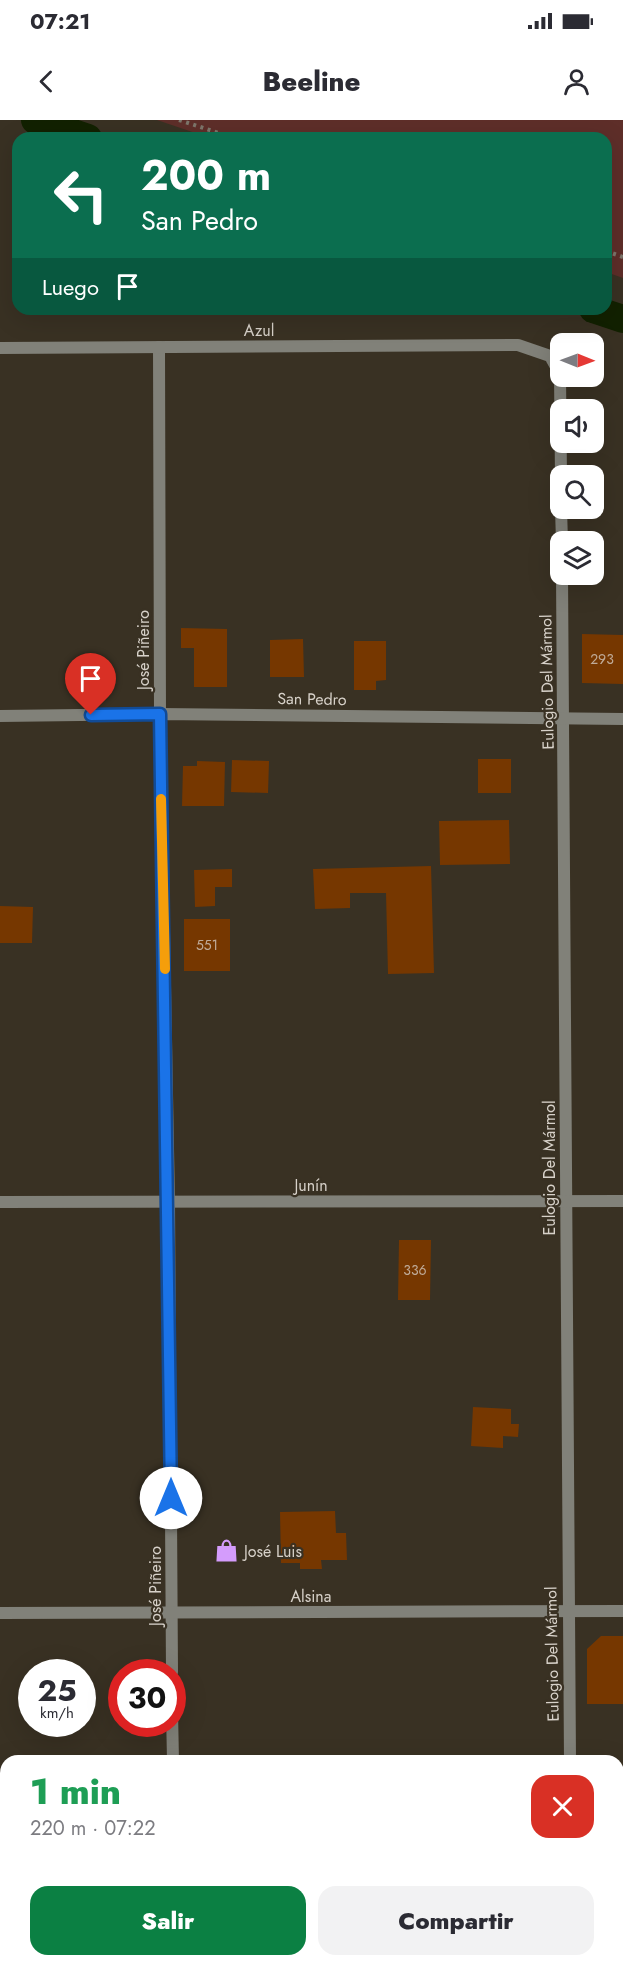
<!DOCTYPE html>
<html lang="es">
<head>
<meta charset="utf-8">
<style>
  :root { --surface:#fff; --page:#f2f2f3; --text:#2b2b33; --muted:#7c7c81; --accent:#0b8043 }
  body { margin:0; font-family:Jost,sans-serif; background:var(--page); color:var(--text); height:100vh; display:flex; flex-direction:column; font-size:22px; white-space:nowrap }
  * { box-sizing:border-box; margin:0 }
  p { font-size:20px; color:var(--muted) }
  .icon { flex:none; width:33px; height:33px; fill:none; stroke:currentColor; stroke-width:2; stroke-linecap:round; stroke-linejoin:round }
  .map { position:relative; flex:1; overflow:hidden }
  .details { position:absolute; left:0px; top:1635px; width:624px; height:212px; display:flex; flex-direction:column; background:var(--surface); border-radius:18px 18px 0 0; box-shadow:0 6px 24px #0002 }
  .details>* { flex:none }
  .guide { position:absolute; left:12px; top:12px; width:600px; height:183px; border-radius:18px; box-shadow:0 6px 24px #0002; background:#0b6e4f; color:#fff; overflow:hidden }
  .needle { width:39px; rotate:91deg }
  .controls { position:absolute; left:550px; top:213px; display:grid; gap:12px }
  .controls a { display:grid; place-items:center; width:54px; height:54px; border-radius:12px; background:var(--surface); box-shadow:0 6px 24px #0002; font-size:30px }
  .speed { position:absolute; left:18px; top:1539px; display:flex; gap:12px; font-size:30px; font-weight:700; text-align:center }
  .speed>* { display:grid; place-content:center; width:78px; height:78px; border-radius:50%; background:var(--surface); box-shadow:0 6px 24px #0002; line-height:1 }
  .speed small { font-size:15px; font-weight:400 }
  .speed .limit { border:9px solid #d22; background:#fff; color:#111 }
  .pin { position:absolute; display:grid; place-items:center; width:51px; height:51px; color:#fff; margin:-62px -26px; border-radius:50% 50% 50% 0; rotate:-45deg; box-shadow:0 0 6px #0007 }
  .pin .icon { rotate:45deg }
  .me { position:absolute; width:66px; margin:-33px; rotate:0deg; stroke-linejoin:round; filter:drop-shadow(0 0 4px #0008) }
  .turn { display:flex; align-items:center; gap:21px; height:126px; padding:0 30px; font-size:27px }
  .turn .icon { width:78px; height:78px; stroke-width:2.5 }
  .turn b { display:block; font-size:42px; line-height:51px }
  .then { display:flex; align-items:center; height:57px; padding:0 30px; background:#0003; gap:12px; font-size:22px }
  .round { display:grid; place-items:center; flex:none; width:63px; height:63px; border-radius:18px; background:var(--page) }
  .head { display:flex; align-items:center; justify-content:space-between; height:102px; padding:0 30px }
  h1 { font-size:36px; font-weight:800; line-height:45px; color:#1e9e55 }
  .button { display:flex; gap:12px; margin-top:auto; padding:12px 30px }
  .button a { flex:1; height:69px; border-radius:18px; background:var(--accent); color:#fff; font-size:24px; font-weight:800; line-height:69px; text-align:center }
  .button a+a { background:var(--page); color:var(--text) }
  .status { display:flex; justify-content:space-between; align-items:center; height:42px; padding:0 30px; background:var(--surface); direction:ltr }
  .status svg { height:16px; fill:currentColor }
  header { display:flex; justify-content:space-between; align-items:center; height:78px; padding:0 30px; background:var(--surface); font-size:27px; font-weight:800 }
  .map>svg:first-child { display:block }
  .green { fill:#5e2e29 }
  .lines { fill:none; stroke-linecap:round; stroke-linejoin:round }
  .canal { stroke:#122100; stroke-width:28 }
  .building { fill:#763700 }
  .path { stroke:#7d766b; stroke-width:4; stroke-dasharray:3 4.5; stroke-linecap:butt }
  .minor { stroke:#818179; stroke-width:12 }
  .route-casing { stroke:#114b97; stroke-width:15 }
  .route { stroke:#1a73e8; stroke-width:10 }
  .slow { stroke:#f59e0b; stroke-width:10 }
  .labels { text-anchor:middle; dominant-baseline:central; stroke-width:4.5; stroke-linejoin:round; paint-order:stroke }
  .number-label { font-size:14px; fill:#bfaa97 }
  .street-label { font-size:16px; fill:#d7d1c9; stroke:#393123 }
  .poi-label { font-size:16px; fill:#d7d1c9; stroke:#393123; text-anchor:start }
</style>
</head>
<body>
<div class="status"><b>07:21</b><svg viewBox="0 0 49 12"><path d="M0 12V9h3v3zM5 12V6h3v6zM10 12V3h3v9zM15 12V0h3v12zM26 1h20v11H26zM47 4h2v5h-2z"/></svg></div>
<header><svg class="icon" aria-label="back" viewBox="0 0 24 24"><path d="M15 5l-7 7 7 7"/></svg>Beeline<svg class="icon" aria-label="person" viewBox="0 0 24 24"><circle cx="12" cy="8" r="4"/><path d="M4 21q1-7 8-7t8 7"/></svg></header>
<div class="map">
<svg width="623" height="1846" viewBox="0 0 623 1846">
  <rect width="100%" height="100%" fill="#393123"/>
  <polygon class="green" points="157,0 623,0 623,158 606,152 606,18 210,18"/>
  <g class="lines">
    <g class="canal">
      <polyline points="35,0 88,18"/>
      <polyline points="593,189 623,199"/>
    </g>
  </g>
  <g class="building">
    <polygon points="181,508 227,509 227,567 194,567 194,528 181,528"/>
    <polygon points="582,514 623,515 623,564 582,563"/>
    <polygon points="303,519 304,557 270,557 270,520"/>
    <polygon points="354,521 386,521 386,560 376,561 376,570 354,570"/>
    <rect x="478" y="639" width="33" height="34"/>
    <polygon points="232,640 269,641 268,673 231,672"/>
    <polygon points="197,641 225,642 224,686 182,686 183,646 197,646"/>
    <polygon points="509,700 510,744 440,745 439,701"/>
    <polygon points="431,746 434,853 388,854 386,773 350,773 350,788 315,789 313,749"/>
    <polygon points="232,749 232,767 215,767 215,786 195,787 194,750"/>
    <polygon points="0,786 33,787 32,823 0,823"/>
    <rect x="184" y="799" width="46" height="52"/>
    <polygon points="399,1120 431,1120 430,1180 398,1180"/>
    <polygon points="473,1287 511,1289 511,1304 519,1304 518,1317 503,1316 503,1328 471,1326"/>
    <polygon points="335,1391 336,1413 346,1413 347,1440 321,1440 322,1449 300,1449 300,1443 281,1443 280,1392"/>
    <polygon points="601,1516 623,1516 623,1584 587,1584 587,1529"/>
    <rect x="0" y="1719" width="6" height="92"/>
  </g>
  <g class="lines">
    <g class="path">
      <polyline points="179,0 234,18"/>
      <polyline points="606,131 623,137"/>
    </g>
    <g class="minor">
      <polyline points="159,227 160,594 169,1082 172,1552"/>
      <polyline points="0,228 518,225 550,236 560,254 561,359"/>
      <polyline points="561,388 562,422"/>
      <polyline points="562,454 570,1641"/>
      <polyline points="0,596 160,594 623,599"/>
      <polyline points="0,1082 623,1081"/>
      <polyline points="0,1493 623,1491"/>
      <polyline points="172,1591 173,1641"/>
      <polyline points="176,1840 176,1846"/>
      <polyline points="573,1840 573,1846"/>
    </g>
  </g>
  <g class="lines">
    <defs>
      <polyline id="route" points="91,595 160,594 171,1378"/>
    </defs>
    <use href="#route" class="route-casing"/>
    <use href="#route" class="route"/>
    <polyline class="slow" points="161,679 165,849"/>
  </g>
  <defs>
    <symbol id="shop-bare" viewBox="-9 -9 18 18"><path d="M-5-2.5h2.3a2.7 3.5 0 0 1 5.4 0H5L5.5 6h-11ZM-1.5-2.5h3a1.5 2.3 0 0 0-3 0Z" fill="#d49cfc" stroke="#393123" stroke-width="2.5" paint-order="stroke"/></symbol>
  </defs>
  <g fill-rule="evenodd">
    <use href="#shop-bare" x="210" y="1414" width="33" height="33"/>
  </g>
  <g class="labels">
    <g class="number-label">
      <text x="602" y="539">293</text>
      <text x="207" y="825">551</text>
      <text x="415" y="1150">336</text>
    </g>
    <g class="street-label">
      <text x="259" y="210">Azul</text>
      <text transform="translate(143 530) rotate(-90)">José Piñeiro</text>
      <text transform="translate(547 562) rotate(-91)">Eulogio Del Mármol</text>
      <text transform="translate(312 579) rotate(1)">San Pedro</text>
      <text transform="translate(549 1048) rotate(-90)">Eulogio Del Mármol</text>
      <text x="311" y="1065">Junín</text>
      <text transform="translate(155 1466) rotate(-90)">José Piñeiro</text>
      <text x="311" y="1476">Alsina</text>
      <text transform="translate(552 1534) rotate(-91)">Eulogio Del Mármol</text>
    </g>
    <g class="poi-label">
      <text x="244" y="1431">José Luis</text>
    </g>
  </g>
</svg>
<div class="controls">
<a><svg class="needle" viewBox="-14 -14 28 28"><path d="M0-13l5 13h-10z" fill="#e53935"/><path d="M0 13l5-13h-10z" fill="#7c7c81"/></svg></a>
<a><svg class="icon" aria-label="sound" viewBox="0 0 24 24"><path d="M4 9h4l5-4v14l-5-4H4zM17 9q2 3 0 6"/></svg></a>
<a><svg class="icon" aria-label="search" viewBox="0 0 24 24"><circle cx="10" cy="10" r="6"/><path d="M15 15l6 6"/></svg></a>
<a><svg class="icon" aria-label="layers" viewBox="0 0 24 24"><path d="M12 4l9 5-9 5-9-5zM3 14l9 5 9-5"/></svg></a>
</div>
<div class="speed"><div>25<small>km/h</small></div><div class="limit">30</div></div>
<div class="pin" style="left:91px;top:595px;background:#d93025"><svg class="icon" aria-label="arrive" viewBox="0 0 24 24"><path d="M6 21V4h12l-3 4 3 4H6"/></svg></div>
<svg class="me" style="left:171px;top:1378px" viewBox="-20 -20 40 40"><circle r="19" fill="#fff"/><path d="M0-13L10 11 0 6-10 11z" fill="#1a73e8"/></svg>
<div class="guide">
<div class="turn"><svg class="icon" aria-label="left" viewBox="0 0 24 24"><path d="M17 20v-9H6M10 6l-5 5 5 5"/></svg><div><b>200 m</b>San Pedro</div></div>
<div class="then">Luego<svg class="icon" aria-label="arrive" viewBox="0 0 24 24"><path d="M6 21V4h12l-3 4 3 4H6"/></svg></div>
</div>
<section class="details">
<div class="head"><div><h1>1 min</h1><p>220 m · 07:22</p></div><a class="round" style="background:#d93025;color:#fff"><svg class="icon" aria-label="close" viewBox="0 0 24 24"><path d="M6 6l12 12M18 6L6 18"/></svg></a></div>
<div class="button"><a>Salir</a><a>Compartir</a></div>
</section>
</div>
</body>
</html>
